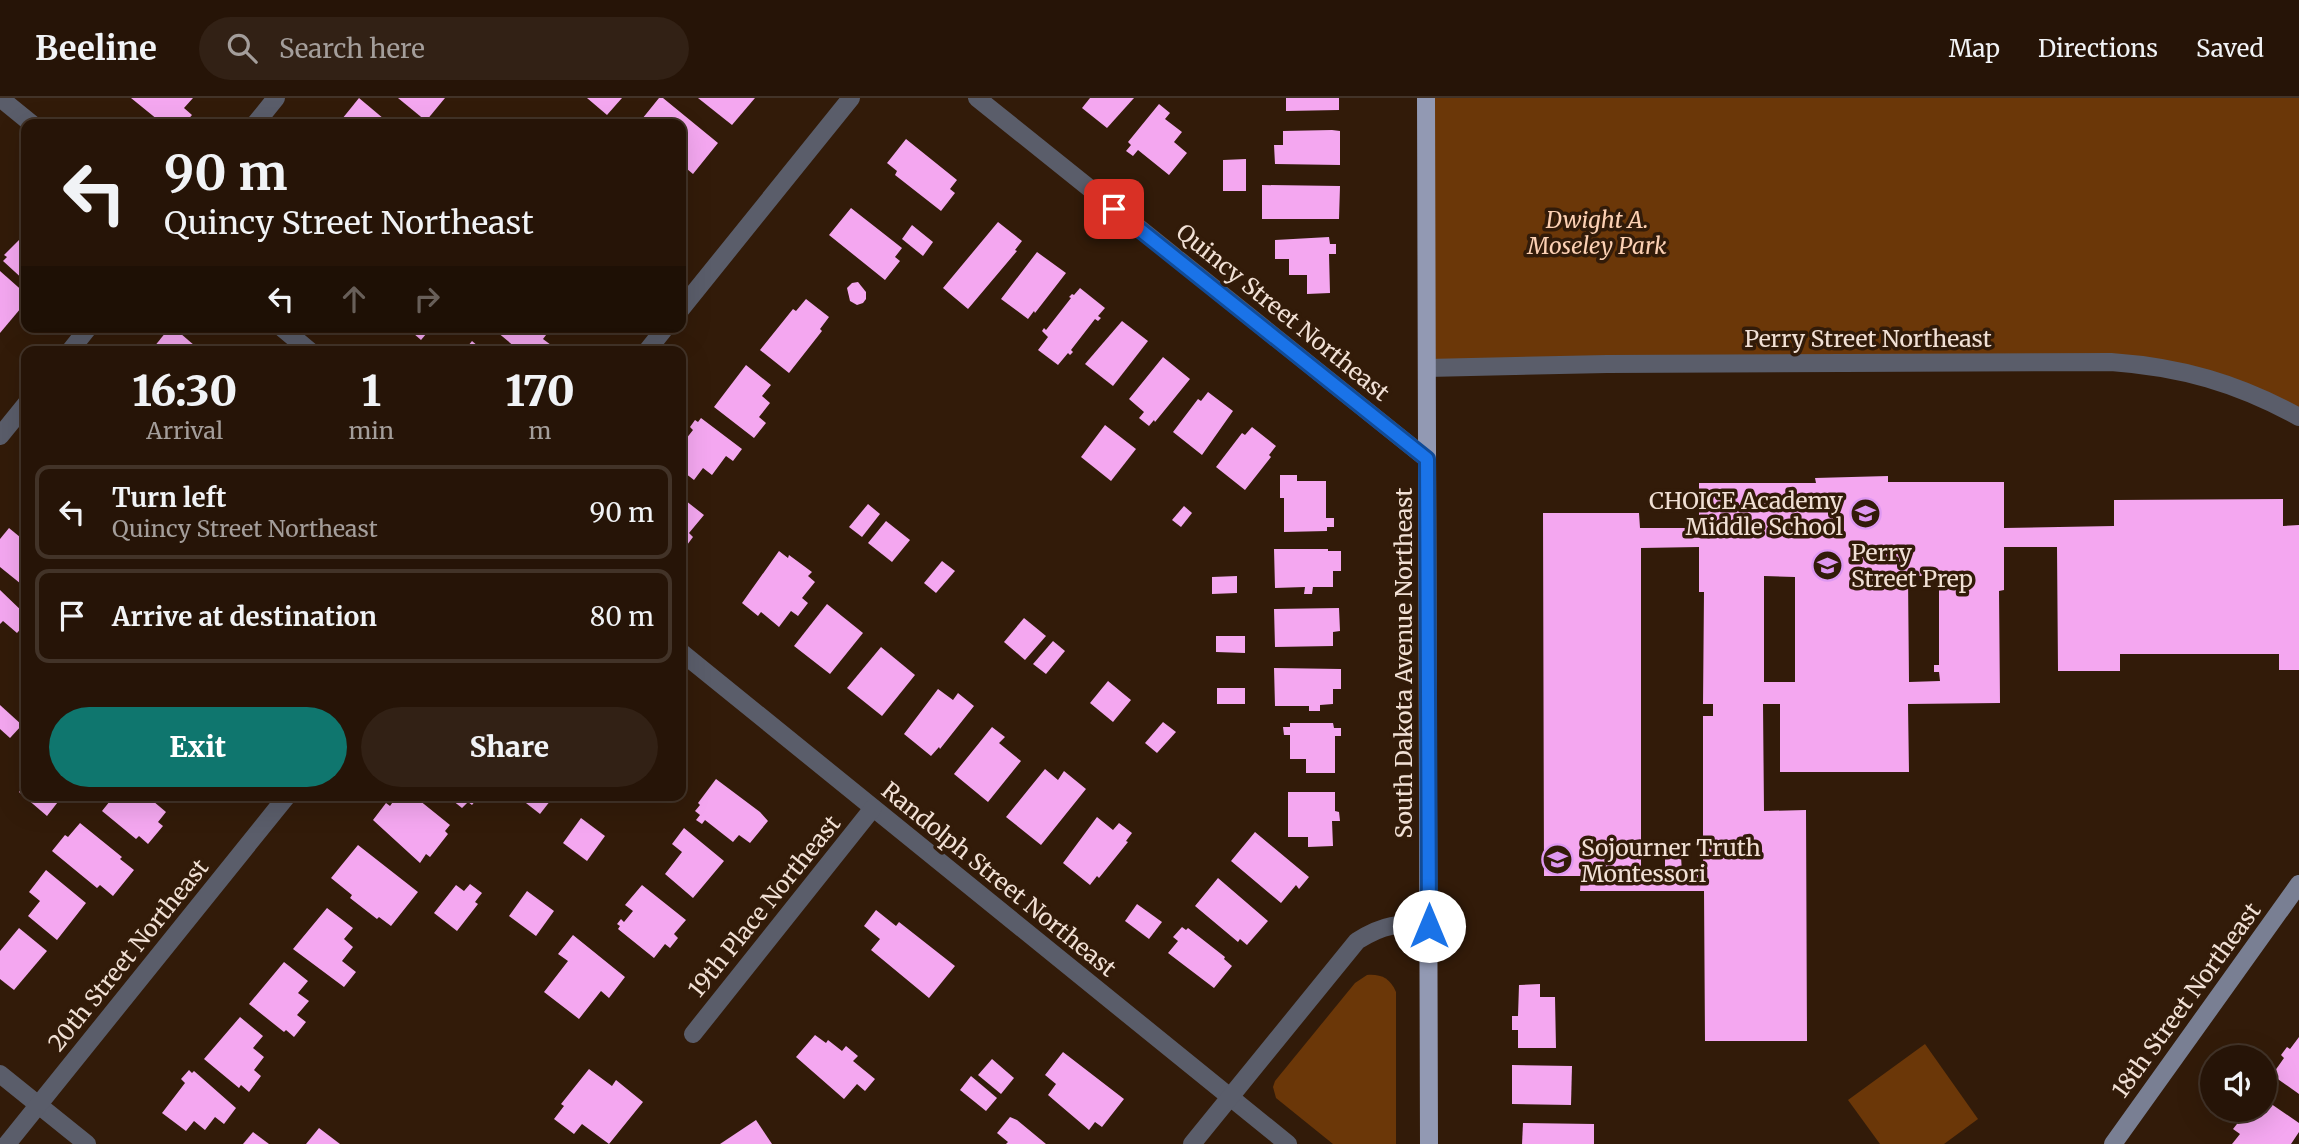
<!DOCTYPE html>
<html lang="en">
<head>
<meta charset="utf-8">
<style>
  :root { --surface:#261407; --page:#322115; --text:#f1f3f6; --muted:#a49e9b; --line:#423328; --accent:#0f766e }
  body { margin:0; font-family:Merriweather,serif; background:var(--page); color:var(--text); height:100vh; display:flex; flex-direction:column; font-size:26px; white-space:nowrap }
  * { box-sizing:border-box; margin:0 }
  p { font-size:23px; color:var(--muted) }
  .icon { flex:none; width:38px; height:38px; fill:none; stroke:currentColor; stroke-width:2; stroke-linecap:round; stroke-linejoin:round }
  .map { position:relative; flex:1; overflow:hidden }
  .drawer { position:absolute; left:21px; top:248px; width:665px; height:455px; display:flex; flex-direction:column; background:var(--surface); border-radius:14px; box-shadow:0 7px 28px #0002,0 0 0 2px var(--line) }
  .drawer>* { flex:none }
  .guide { position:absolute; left:21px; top:21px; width:665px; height:214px; border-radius:14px; box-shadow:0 7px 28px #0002,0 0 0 2px var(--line); background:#261407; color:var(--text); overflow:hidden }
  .tools { position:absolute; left:2200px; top:947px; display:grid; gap:14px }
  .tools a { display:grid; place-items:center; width:77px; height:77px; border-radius:50%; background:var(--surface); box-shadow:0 7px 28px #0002,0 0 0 2px var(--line); font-size:35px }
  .pin { position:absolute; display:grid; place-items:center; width:60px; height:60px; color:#fff; margin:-30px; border-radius:14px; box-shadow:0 4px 10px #0006 }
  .me { position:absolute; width:77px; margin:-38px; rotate:0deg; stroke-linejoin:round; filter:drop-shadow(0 0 5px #0008) }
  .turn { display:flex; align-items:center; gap:24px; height:147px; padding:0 28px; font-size:32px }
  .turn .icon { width:91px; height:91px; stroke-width:2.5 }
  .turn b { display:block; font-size:49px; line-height:60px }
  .lanes { display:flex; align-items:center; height:66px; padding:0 28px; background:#0003; justify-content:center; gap:35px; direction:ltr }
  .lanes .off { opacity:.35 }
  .eta { display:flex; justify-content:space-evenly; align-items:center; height:119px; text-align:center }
  .eta b { font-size:42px; font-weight:800; line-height:49px }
  .action { display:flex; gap:14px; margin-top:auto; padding:14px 28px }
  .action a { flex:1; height:80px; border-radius:42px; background:var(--accent); color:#fff; font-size:28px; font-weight:800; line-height:80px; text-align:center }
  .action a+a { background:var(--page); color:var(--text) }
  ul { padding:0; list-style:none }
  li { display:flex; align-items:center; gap:21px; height:94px; margin:0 14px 10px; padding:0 14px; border:4px solid var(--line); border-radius:14px }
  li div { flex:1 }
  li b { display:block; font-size:26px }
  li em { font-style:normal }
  header { display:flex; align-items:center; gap:42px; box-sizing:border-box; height:98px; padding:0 35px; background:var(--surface); border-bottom:2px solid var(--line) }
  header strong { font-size:33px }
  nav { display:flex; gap:38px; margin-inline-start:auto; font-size:24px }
  .search { width:490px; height:63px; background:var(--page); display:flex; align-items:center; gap:18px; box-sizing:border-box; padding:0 24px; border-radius:38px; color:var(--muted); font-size:26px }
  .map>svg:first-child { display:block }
  .green { fill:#6b3708 }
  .building { fill:#f4a7f0; fill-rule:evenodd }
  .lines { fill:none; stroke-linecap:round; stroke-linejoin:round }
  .street { stroke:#5a5d6a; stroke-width:18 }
  .secondary { stroke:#797f93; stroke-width:18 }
  .primary { stroke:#9299b3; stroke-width:18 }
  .route-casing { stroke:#114b97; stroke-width:18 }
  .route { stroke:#1a73e8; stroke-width:12 }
  .labels { text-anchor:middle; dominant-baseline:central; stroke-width:7; stroke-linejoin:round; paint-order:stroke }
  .park-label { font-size:23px; font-style:italic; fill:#fcd0b3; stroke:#321b09 }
  .street-label { font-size:23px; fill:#f1e0d5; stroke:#321b09 }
  .poi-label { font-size:23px; fill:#f1e0d5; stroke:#321b09; text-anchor:start }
</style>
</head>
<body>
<header>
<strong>Beeline</strong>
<div class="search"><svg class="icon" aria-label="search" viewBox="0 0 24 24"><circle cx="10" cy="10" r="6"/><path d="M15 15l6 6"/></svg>Search here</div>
<nav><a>Map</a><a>Directions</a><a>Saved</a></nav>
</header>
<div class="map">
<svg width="2299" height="1046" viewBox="0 0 2299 1046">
  <rect width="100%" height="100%" fill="#321b09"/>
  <g class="green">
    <polygon points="1425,0 2299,0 2299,319 2172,271 1427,270"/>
    <path d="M1367,877C1381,876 1390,880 1396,894V1046H1333L1276,1000L1273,989L1275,983L1355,885Z"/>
    <polygon points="1925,946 1978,1021 1944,1046 1880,1046 1848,1002"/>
  </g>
  <g class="building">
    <polygon points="131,0 193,0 184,10 192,17 184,26 163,26"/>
    <polygon points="359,0 390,26 338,26"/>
    <polygon points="398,0 445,0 426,23"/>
    <polygon points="587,0 622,0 607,17"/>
    <polygon points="659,0 663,0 718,45 693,76 681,66 681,26 638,26"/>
    <polygon points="698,0 755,0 732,27"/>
    <polygon points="1090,0 1134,0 1107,30 1082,10"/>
    <polygon points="1286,0 1339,0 1339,12 1286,13"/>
    <polygon points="1159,6 1170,15 1165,21 1182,34 1174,44 1187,55 1169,77 1138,52 1133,58 1126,53 1131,47 1128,44"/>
    <polygon points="1332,32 1340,33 1340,67 1275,66 1274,47 1283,47 1283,33"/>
    <polygon points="906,41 957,82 950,91 955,95 941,113 895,77 897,73 887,65"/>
    <polygon points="1246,61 1246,93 1223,93 1223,62"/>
    <polygon points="1262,87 1340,88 1339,121 1262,121"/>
    <polygon points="851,110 902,150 895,159 900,163 885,182 829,137"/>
    <polygon points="998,124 1022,143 1015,152 1017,153 968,211 943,190"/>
    <polygon points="912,127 933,144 923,158 902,141"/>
    <polygon points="26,135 26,184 3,163 7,159 4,157"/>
    <polygon points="1329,139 1330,146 1336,146 1336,156 1329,156 1330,195 1307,196 1307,177 1289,177 1289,161 1275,161 1275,142"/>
    <polygon points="1037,154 1066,175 1035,215 1034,213 1028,221 1001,201"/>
    <polygon points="0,173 26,196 26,204 0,235"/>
    <polygon points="858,184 866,194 866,201 863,205 857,207 850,203 847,190 852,185"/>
    <polygon points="1080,190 1105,210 1098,218 1101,220 1098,223 1095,221 1071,252 1073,254 1070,257 1068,255 1058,267 1038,252 1048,239 1042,233 1044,230 1046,232 1071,200 1069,199 1072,196 1074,197"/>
    <polygon points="806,201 829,219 820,231 822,233 789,275 760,252 793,211 796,213"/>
    <polygon points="1122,223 1148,243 1113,288 1085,266"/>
    <polygon points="170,229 173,229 202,254 150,254"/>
    <polygon points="406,229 432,229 421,242"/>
    <polygon points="491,229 552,229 543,241 551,247 546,254 521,254"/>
    <polygon points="472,243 485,254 463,254"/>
    <polygon points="1163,259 1190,281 1155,324 1154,322 1149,328 1139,320 1144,314 1129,301"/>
    <polygon points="746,267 771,287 762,298 770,305 759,319 766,325 754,340 714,309"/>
    <polygon points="1208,294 1233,313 1202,357 1173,334 1198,301 1201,303"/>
    <polygon points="701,320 742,351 733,363 726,358 712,377 703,370 694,382 681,372 681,354 685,349 682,346 693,332 690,329 695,322 698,324"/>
    <polygon points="1105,327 1136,351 1111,383 1081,359"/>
    <polygon points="1252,329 1276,348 1269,357 1271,359 1245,392 1216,369 1242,335 1245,337"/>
    <polygon points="1280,377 1297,377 1297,383 1326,383 1326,420 1334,420 1334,429 1327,429 1327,433 1284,434 1284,400 1280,400"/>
    <path d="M1888,378V384H2004V430L2114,428V402L2283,401V428L2299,427V572H2279V556H2120V573H2058L2057,449H2004V492L1999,493L2000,605L1908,606L1909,674H1780V606H1763L1764,713L1806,712L1807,943H1705L1704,793H1580L1581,778H1544L1543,415H1639L1640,430H1699V385H1816L1815,380ZM1699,449V494H1704L1703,606H1713V618H1703V775H1682L1681,758L1665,759V775H1641V450ZM1764,478L1795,479V584H1764ZM1908,478H1939V567H1934V574H1939L1940,583L1909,584Z"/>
    <polygon points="681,399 704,417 689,435 693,439 681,455"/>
    <polygon points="868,406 880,416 862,439 849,429"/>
    <polygon points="1184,408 1192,415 1181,429 1172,422"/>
    <polygon points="886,423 910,442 892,464 868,445"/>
    <polygon points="9,430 26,444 26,490 0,469 0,441"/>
    <polygon points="1274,451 1328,451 1328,453 1341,453 1341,473 1333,473 1333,489 1313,489 1312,496 1304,496 1305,489 1275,490"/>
    <polygon points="779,453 788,460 789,457 812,474 808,478 815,484 802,500 808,505 798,518 791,513 779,529 761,514 758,518 742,505"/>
    <polygon points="942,463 955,473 936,495 924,485"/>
    <polygon points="1237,478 1237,495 1212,496 1212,479"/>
    <polygon points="0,492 26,517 26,525 17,535 3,523 0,526"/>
    <polygon points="827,506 863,535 830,576 794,548"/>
    <polygon points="1339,510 1340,533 1333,534 1333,548 1275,549 1274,511"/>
    <polygon points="1024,520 1046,538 1025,562 1004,544"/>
    <polygon points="1216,538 1245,538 1245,555 1216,554"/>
    <polygon points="1053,543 1065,553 1046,576 1033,566"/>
    <polygon points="881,549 915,577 882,618 847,590"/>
    <polygon points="1274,570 1341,571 1341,591 1333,591 1333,606 1320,607 1320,613 1309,613 1309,608 1275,608"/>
    <polygon points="1108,583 1131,602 1113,624 1090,605"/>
    <rect x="1217" y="590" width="28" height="16"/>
    <polygon points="938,591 953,602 958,595 974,608 940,651 939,649 931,658 904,636"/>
    <polygon points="0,607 22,627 10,640 0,631"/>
    <polygon points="1163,624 1176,634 1157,655 1145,645"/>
    <polygon points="1290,625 1333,625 1334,630 1341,630 1341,638 1335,638 1335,675 1306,675 1306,661 1290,661 1290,637 1284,637 1283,629 1290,629"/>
    <polygon points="992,629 1005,639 999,645 1021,663 988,704 954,676"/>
    <polygon points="1045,671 1058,682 1064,673 1086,691 1041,747 1006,719"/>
    <polygon points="716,681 760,714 768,723 750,745 739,737 733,744 705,722 702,726 696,722 700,717 695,713 700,707 698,705"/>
    <polygon points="26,685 26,698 61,700 47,718 19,694"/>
    <polygon points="1288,694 1335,694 1335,713 1339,714 1340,723 1332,723 1333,748 1308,749 1308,739 1288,739"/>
    <polygon points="114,698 147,698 166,714 158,724 163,728 148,746 139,738 136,741 102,713"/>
    <polygon points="397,698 414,698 450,727 445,733 448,736 430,759 426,756 420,765 373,722 386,705 390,708"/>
    <polygon points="447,698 479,698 472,707 468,704 462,710"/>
    <polygon points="517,698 554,698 540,716"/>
    <polygon points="1097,719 1113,732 1119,725 1132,735 1126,743 1128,744 1099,780 1097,778 1090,787 1063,765"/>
    <polygon points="581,720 605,738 587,763 563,745"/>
    <polygon points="80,725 122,759 120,761 134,772 113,798 100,787 97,790 52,753 65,737 68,739"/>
    <polygon points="684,730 724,763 693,800 665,776 682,754 672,746"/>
    <polygon points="1255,734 1309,779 1299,791 1296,787 1281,805 1231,763"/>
    <polygon points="358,747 418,794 391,828 379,819 377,821 350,800 352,797 331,780"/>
    <polygon points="46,772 86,805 57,842 28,818 40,803 29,794"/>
    <polygon points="1218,780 1268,823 1247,847 1240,841 1238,844 1195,808"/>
    <polygon points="470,786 482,795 475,804 478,806 457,833 434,815 456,787 464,793"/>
    <polygon points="642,787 686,822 674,836 678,840 670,850 665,846 654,860 618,831 620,828 617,826 621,821 624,824 633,813 625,807"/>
    <polygon points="527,793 554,813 536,838 509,818"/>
    <polygon points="1137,806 1162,824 1149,841 1125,823"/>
    <polygon points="327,810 353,830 344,841 353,849 342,863 356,874 344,889 293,851"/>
    <polygon points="876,812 896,828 899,824 955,868 929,900 871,852 880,841 864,828"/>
    <polygon points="1182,829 1186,832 1188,830 1225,859 1224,861 1232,868 1214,890 1168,855 1178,843 1173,839"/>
    <polygon points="19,830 47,853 14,892 0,881 0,853"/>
    <polygon points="573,837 625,879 609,900 601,893 579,921 544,894 568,863 558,856"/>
    <polygon points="284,864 308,883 298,895 309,903 297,917 306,924 294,939 286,932 284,934 249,906"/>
    <polygon points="1540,886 1540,899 1555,899 1556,950 1518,950 1518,932 1512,932 1512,918 1518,918 1519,887"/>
    <polygon points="240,919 263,938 253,950 264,959 254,972 261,978 249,994 241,987 239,990 204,961"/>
    <polygon points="815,937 826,945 828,942 842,953 846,948 858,958 853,963 875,981 865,993 857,986 844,1001 796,959"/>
    <polygon points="2299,939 2299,996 2272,977 2284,960 2281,957 2287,949 2290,951"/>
    <polygon points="1063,954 1124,1001 1102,1029 1095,1024 1089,1032 1048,997 1056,986 1045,977"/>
    <polygon points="992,961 1014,980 1001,996 978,977"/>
    <polygon points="1512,967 1572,968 1571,1007 1512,1006"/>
    <polygon points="589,971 612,988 616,982 643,1004 609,1046 582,1026 574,1036 554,1021 564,1008 561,1006"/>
    <polygon points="189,972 192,975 194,973 236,1010 224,1026 215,1019 205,1032 194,1023 186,1033 162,1015 185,985 181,981"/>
    <polygon points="971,978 997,1000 986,1013 960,992"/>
    <polygon points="2264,1001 2299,1025 2299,1034 2291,1046 2232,1046 2240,1036 2233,1031 2248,1012 2264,1012"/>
    <polygon points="1010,1019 1017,1022 1046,1046 1006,1046 1008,1044 997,1035"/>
    <polygon points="756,1022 772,1046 720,1046"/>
    <polygon points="1523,1025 1594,1026 1594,1046 1522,1046"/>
    <polygon points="319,1030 340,1046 306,1046"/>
    <polygon points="253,1034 269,1046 243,1046"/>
  </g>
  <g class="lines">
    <g class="street">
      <polyline points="0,0 32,26"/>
      <polyline points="977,0 1427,361"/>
      <polyline points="255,26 276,0"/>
      <polyline points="681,211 851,0"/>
      <polyline points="281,229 311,254"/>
      <polyline points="69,254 89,229"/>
      <polyline points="646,254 666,229"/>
      <path d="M1427,270L1607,266L2111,264C2181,269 2237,285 2299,319"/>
      <polyline points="0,338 26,306"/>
      <polyline points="681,554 1288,1046"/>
      <polyline points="693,936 873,710"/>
      <polyline points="0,976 87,1046"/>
      <polyline points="7,1046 287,698"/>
      <path d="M1192,1046L1357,843C1384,826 1398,825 1428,828"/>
    </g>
    <polyline class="secondary" points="2113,1046 2299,786"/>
    <polyline class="primary" points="1426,0 1429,1046"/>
  </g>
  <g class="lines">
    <defs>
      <polyline id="route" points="1114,111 1427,361 1429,828"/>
    </defs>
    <use href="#route" class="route-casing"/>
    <use href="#route" class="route"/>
  </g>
  <defs>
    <symbol id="school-ring" viewBox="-11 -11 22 22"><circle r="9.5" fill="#321b09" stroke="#de98f2" stroke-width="1.5"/><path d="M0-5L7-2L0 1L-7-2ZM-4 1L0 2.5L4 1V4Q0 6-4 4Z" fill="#de98f2"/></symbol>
  </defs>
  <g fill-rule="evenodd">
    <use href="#school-ring" x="1848" y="398" width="35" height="35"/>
    <use href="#school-ring" x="1810" y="450" width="35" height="35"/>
    <use href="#school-ring" x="1540" y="744" width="35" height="35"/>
  </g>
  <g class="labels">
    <g class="park-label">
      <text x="1597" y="121">Dwight A.<tspan x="1597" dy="26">Moseley Park</tspan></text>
    </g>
    <g class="street-label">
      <text transform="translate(1283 214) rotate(39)">Quincy Street Northeast</text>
      <text x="1868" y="240">Perry Street Northeast</text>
      <text transform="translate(1403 565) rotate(-90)">South Dakota Avenue Northeast</text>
      <text transform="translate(999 781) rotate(39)">Randolph Street Northeast</text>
      <text transform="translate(764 808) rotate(-51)">19th Place Northeast</text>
      <text transform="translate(128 857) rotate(-51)">20th Street Northeast</text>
      <text transform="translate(2186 902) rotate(-54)">18th Street Northeast</text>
    </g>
    <g class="poi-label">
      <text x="1843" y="402" text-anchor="end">CHOICE Academy<tspan x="1843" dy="26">Middle School</tspan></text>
      <text x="1851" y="454">Perry<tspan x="1851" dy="26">Street Prep</tspan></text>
      <text x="1581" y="749">Sojourner Truth<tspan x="1581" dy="26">Montessori</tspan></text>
    </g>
  </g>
</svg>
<div class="tools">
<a><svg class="icon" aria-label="sound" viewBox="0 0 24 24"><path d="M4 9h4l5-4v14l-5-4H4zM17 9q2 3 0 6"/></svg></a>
</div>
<div class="pin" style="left:1114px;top:111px;background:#d93025"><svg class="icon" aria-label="arrive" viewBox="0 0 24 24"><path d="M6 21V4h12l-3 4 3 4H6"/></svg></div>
<svg class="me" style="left:1429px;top:828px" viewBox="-20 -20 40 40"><circle r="19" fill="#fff"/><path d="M0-13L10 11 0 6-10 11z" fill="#1a73e8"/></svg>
<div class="guide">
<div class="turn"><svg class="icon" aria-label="left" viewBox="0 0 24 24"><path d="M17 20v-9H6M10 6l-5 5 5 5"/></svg><div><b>90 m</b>Quincy Street Northeast</div></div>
<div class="lanes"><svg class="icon" aria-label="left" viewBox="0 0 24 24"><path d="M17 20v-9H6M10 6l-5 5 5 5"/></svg><svg class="icon off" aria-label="ahead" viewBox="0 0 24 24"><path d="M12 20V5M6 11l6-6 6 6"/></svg><svg class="icon off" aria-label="right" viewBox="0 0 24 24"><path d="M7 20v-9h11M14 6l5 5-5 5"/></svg></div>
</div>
<section class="drawer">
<div class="eta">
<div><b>16:30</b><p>Arrival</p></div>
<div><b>1</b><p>min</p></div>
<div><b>170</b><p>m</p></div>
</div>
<ul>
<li><svg class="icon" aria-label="left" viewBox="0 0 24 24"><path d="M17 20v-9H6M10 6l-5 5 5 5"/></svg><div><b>Turn left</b><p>Quincy Street Northeast</p></div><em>90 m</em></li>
<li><svg class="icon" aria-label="arrive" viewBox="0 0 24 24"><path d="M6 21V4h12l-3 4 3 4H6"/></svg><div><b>Arrive at destination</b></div><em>80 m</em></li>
</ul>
<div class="action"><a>Exit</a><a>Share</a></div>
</section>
</div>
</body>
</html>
